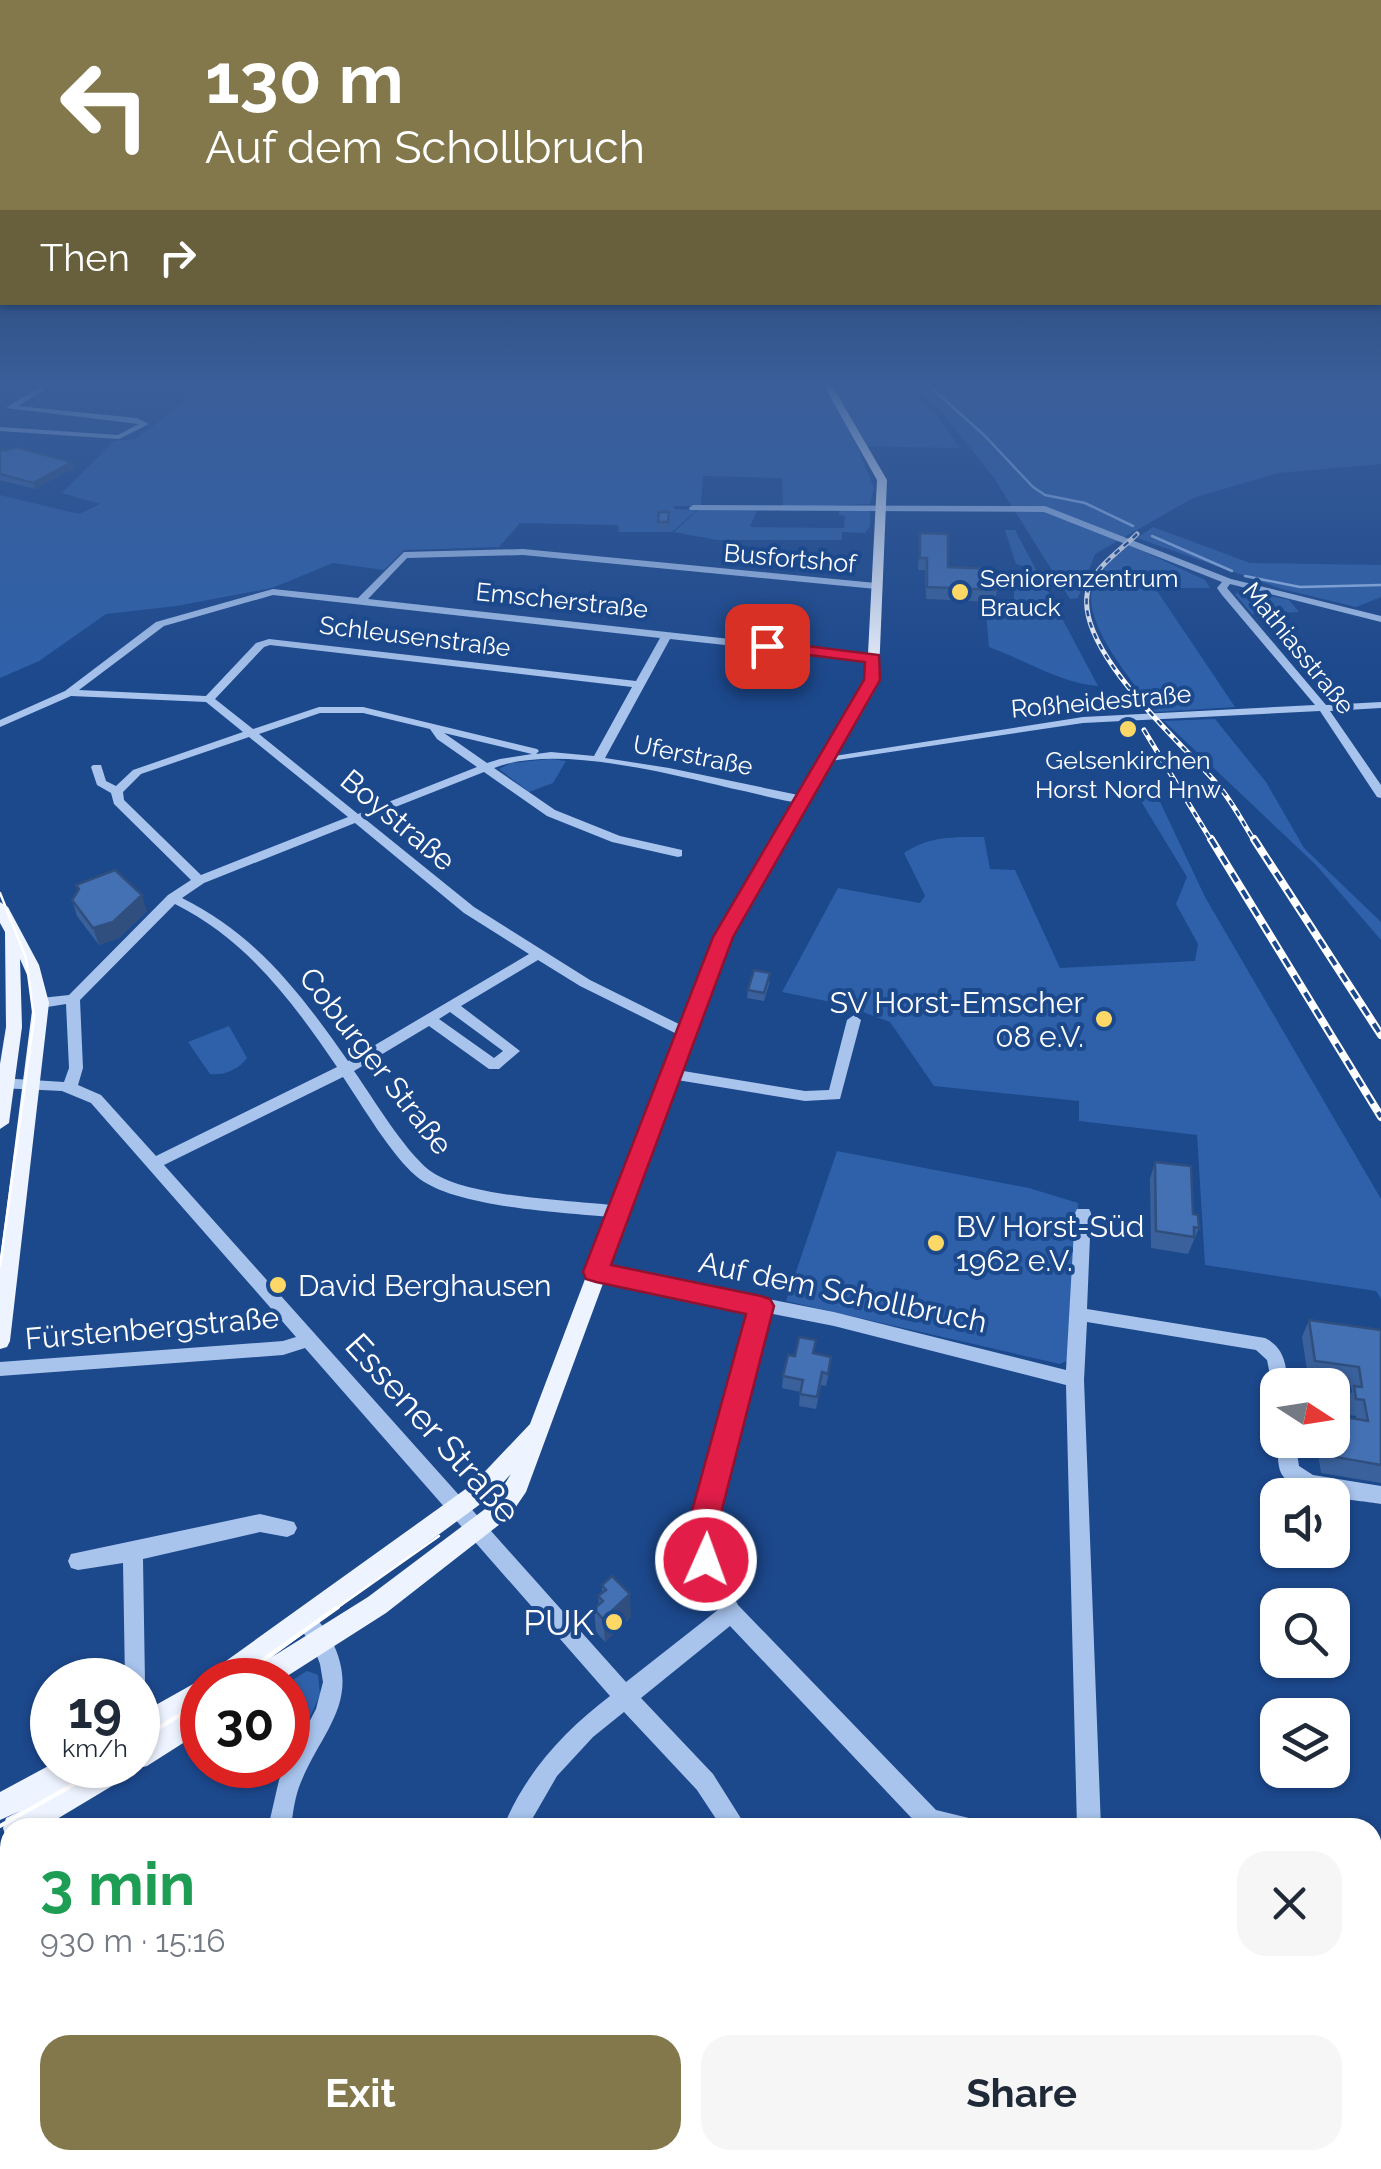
<!DOCTYPE html>
<html lang="en">
<head>
<meta charset="utf-8">
<style>
  :root { --surface:#fff; --page:#f6f6f7; --text:#1f2937; --muted:#747a83; --accent:#83784c }
  body { margin:0; font-family:Raleway,sans-serif; background:var(--page); color:var(--text); height:100vh; display:flex; flex-direction:column; font-size:38px; white-space:nowrap }
  * { box-sizing:border-box; margin:0 }
  p { font-size:32px; color:var(--muted) }
  .icon { flex:none; width:55px; height:55px; fill:none; stroke:currentColor; stroke-width:2; stroke-linecap:round; stroke-linejoin:round }
  .map { position:relative; flex:1; overflow:hidden }
  .panel { position:absolute; left:0px; top:1818px; width:1382px; height:352px; display:flex; flex-direction:column; background:var(--surface); border-radius:30px 30px 0 0; box-shadow:0 2px 8px #0004 }
  .panel>* { flex:none }
  .banner { position:absolute; left:0px; top:0px; width:1382px; height:305px; box-shadow:0 2px 8px #0004; background:#83784c; color:#fff; overflow:hidden }
  .needle { width:65px; rotate:102deg }
  .tools { position:absolute; left:1260px; top:1368px; display:grid; gap:20px }
  .tools a { display:grid; place-items:center; width:90px; height:90px; border-radius:20px; background:var(--surface); box-shadow:0 2px 8px #0004; font-size:50px }
  .speed { position:absolute; left:30px; top:1658px; display:flex; gap:20px; font-size:50px; font-weight:700; text-align:center }
  .speed>* { display:grid; place-content:center; width:130px; height:130px; border-radius:50%; background:var(--surface); box-shadow:0 2px 8px #0004; line-height:1 }
  .speed small { font-size:25px; font-weight:400 }
  .speed .limit { border:15px solid #d22; background:#fff; color:#111 }
  .pin { position:absolute; display:grid; place-items:center; width:85px; height:85px; color:#fff; margin:-42px; border-radius:20px; box-shadow:0 5px 15px #0006 }
  .me { position:absolute; width:110px; margin:-55px; rotate:2deg; stroke-linejoin:round; filter:drop-shadow(0 0 8px #0008) }
  .turn { display:flex; align-items:center; gap:35px; height:210px; padding:0 40px; font-size:45px }
  .turn .icon { width:130px; height:130px; stroke-width:2.5 }
  .turn b { display:block; font-size:70px; line-height:85px }
  .then { display:flex; align-items:center; height:95px; padding:0 40px; background:#0003; gap:20px; font-size:38px }
  .round { display:grid; place-items:center; flex:none; width:105px; height:105px; border-radius:30px; background:var(--page) }
  .overview { display:flex; align-items:center; justify-content:space-between; height:170px; padding:0 40px }
  h1 { font-size:60px; font-weight:700; line-height:75px; color:#1e9e55 }
  .cta { display:flex; gap:20px; margin-top:auto; padding:20px 40px }
  .cta a { flex:1; height:115px; border-radius:30px; background:var(--accent); color:#fff; font-size:40px; font-weight:700; line-height:115px; text-align:center }
  .cta a+a { background:var(--page); color:var(--text) }
  .map>svg:first-child { display:block }
  .green { fill:#2f61aa }
  .lines { fill:none; stroke-linecap:round; stroke-linejoin:round }
  .stream { stroke:#9bbfef; stroke-width:2.5 }
  .minor { fill:#a8c4ed; fill-rule:evenodd }
  .major { fill:#eef4ff; fill-rule:evenodd }
  .tram-far1 { stroke:#fff; stroke-width:2.5 }
  .tram { stroke:#fff; stroke-width:4 }
  .rail-far1-casing { stroke:#fff; stroke-width:5 }
  .rail-casing { stroke:#fff; stroke-width:8 }
  .rail-far1 { stroke:#1c488c; stroke-width:2.5; stroke-dasharray:6; stroke-linecap:butt }
  .rail { stroke:#1c488c; stroke-width:4; stroke-dasharray:10; stroke-linecap:butt }
  .wall { fill:#3a619b }
  .shaded-wall { fill:#304f7e }
  .building { fill:#4471b4; stroke:#304f7e; stroke-width:2.5 }
  .route { fill:#e11d48; stroke:#92132f; stroke-width:2.5 }
  .poi-dot { fill:#fdd866; stroke:#1c488c; stroke-width:4 }
  .labels { text-anchor:middle; dominant-baseline:central; stroke-width:8; stroke-linejoin:round; paint-order:stroke }
  .far-street-label { font-size:25px; fill:#fff; stroke:#1c488c }
  .far-poi-label { font-size:25px; fill:#fff; stroke:#1c488c; text-anchor:start }
  .street-label { font-size:30px; fill:#fff; stroke:#1c488c }
  .poi-label { font-size:30px; fill:#fff; stroke:#1c488c; text-anchor:start }
  .near-street-label { font-size:35px; fill:#fff; stroke:#1c488c }
  .near-poi-label { font-size:35px; fill:#fff; stroke:#1c488c; text-anchor:end }
</style>
</head>
<body>
<div class="map">
<svg width="1381" height="2169" viewBox="0 0 1381 2169">
  <rect width="100%" height="100%" fill="#1c488c"/>
  <g class="green">
    <polygon points="212,382 898,382 935,413 960,448 857,446 874,488 870,504 783,507 782,478 703,476 701,506 674,506 674,509 697,510 672,532 619,532 618,525 520,523 499,547 404,550 384,570 333,563 272,588 176,606 106,614 39,661 0,678 0,495 79,514 100,504 62,493 114,441 135,439"/>
    <polygon points="906,382 1381,382 1381,464 1278,473 1193,498 1095,554 1078,598 1070,599 994,478 942,412"/>
    <polygon points="699,509 757,510 750,527 844,528 845,516 839,515 839,509 870,509 870,526 865,533 842,532 842,540 717,540 674,532"/>
    <polygon points="1153,527 1250,563 1381,565 1381,597 1356,607 1282,589 1137,538"/>
    <path d="M1005,530H1015L1098,686C1060,683 1025,660 989,647L986,611H1014V589L1034,587L1027,567L1016,564Z"/>
    <path d="M1128,544L1205,580L1210,588H1155L1235,707L1155,712C1134,682 1074,616 1096,580C1103,566 1118,555 1128,544Z"/>
    <polygon points="1244,590 1289,600 1299,612 1252,614 1235,594"/>
    <polygon points="1215,719 1266,782 1304,848 1381,922 1381,940 1316,865 1164,721"/>
    <polygon points="551,759 566,761 553,783 529,792 499,769 511,763"/>
    <path d="M1153,787L1205,897L1381,1199V1299L1376,1291L1205,1265L1197,1135L1079,1121V1101L934,1086L890,1022L841,1004L782,992L838,888L920,903L925,896L904,853C929,836 954,837 984,837L990,869L1015,870L1060,968L1195,961L1198,944L1176,904L1187,877L1133,788Z"/>
    <path d="M229,1026L247,1058C239,1069 224,1076 210,1074L188,1042Z"/>
    <polygon points="837,1151 1029,1188 1078,1203 1069,1360 1060,1364 786,1301"/>
    <polygon points="307,1671 318,1675 320,1695 302,1734 288,1730 288,1683"/>
  </g>
  <g class="lines">
    <g class="stream">
      <polyline points="925,382 984,435 1033,487 1045,495 1085,503 1133,526"/>
      <polyline points="1152,536 1232,571"/>
      <polyline points="1245,576 1300,587 1381,585"/>
    </g>
    <g class="minor">
      <polygon points="45,383 48,387 18,406 137,418 149,424 119,439 0,431 0,427 118,435 139,424 6,408"/>
      <polygon points="693,505 1045,506 1231,579 1381,616 1381,622 1230,584 1227,588 1326,705 1381,702 1381,708 1330,711 1381,785 1381,798 1377,797 1320,711 1083,723 824,762 822,760 828,757 1083,717 1315,705 1222,595 1217,588 1222,582 1044,512 690,510 689,508"/>
      <path d="M523,549L876,583L881,586L876,589L523,555L407,558L368,599L874,655L879,658L874,661L670,639L605,758L669,768L803,796L809,800L807,803C785,803 761,794 739,790C673,775 557,743 494,768L555,810L620,836L682,850V856L678,857L612,842L547,816L484,772L365,819L474,907L590,980L691,1030L693,1033L691,1036H681L580,986L538,960L461,1006L520,1051L499,1069H489L429,1026L354,1071C373,1098 404,1150 429,1170C465,1198 572,1200 619,1206L625,1208L627,1212L625,1216L619,1218C568,1212 454,1209 416,1176C391,1155 362,1105 343,1077L164,1165L626,1682L719,1609L701,1575L692,1529L751,1310L596,1279L590,1277L587,1272L590,1267L596,1265L834,1312L1066,1370L1075,1213L1077,1209H1089L1091,1213L1087,1309L1265,1338C1285,1348 1286,1365 1288,1385H1278V1392L1273,1390L1267,1360L1256,1350L1087,1322L1084,1380L1101,1828H1077L1066,1385L834,1326L768,1313L712,1529L721,1573L738,1605L936,1810L977,1820L980,1828H921L730,1626L641,1698L713,1774L747,1828H722L697,1790L624,1712L593,1737L557,1776L527,1828H503C525,1773 564,1731 610,1696L305,1348L283,1355L0,1376V1362L283,1341L296,1337L91,1103L62,1091L0,1088V1078L64,1082L69,1068L66,1004L41,1008L34,1003L41,998L69,995L168,895L191,880L114,804L111,793L97,785L91,767L93,765H101L106,781L116,786L133,770L243,732L206,702L71,696L0,727V720L65,691L156,622L273,589L358,598L404,552ZM273,595L660,638L636,681L269,639L256,643L206,696L79,690L164,626ZM270,645L632,687L594,756L551,752L536,754L539,751L537,749L363,707H319L253,729L215,699L264,647ZM320,713H363L430,729L437,739L477,767L358,814L259,734ZM444,733L532,754L500,759L487,763ZM249,737L348,817L201,875L124,800L123,792L141,774ZM355,823L464,913L529,954L348,1061C301,994 257,935 182,898L204,883ZM175,904C248,941 292,1001 337,1067L156,1156L101,1095L78,1085L83,1068L80,1000ZM450,1012L503,1051L494,1058L439,1019Z"/>
      <polygon points="854,1015 861,1020 840,1099 805,1101 671,1079 664,1074 671,1069 805,1091 829,1090 847,1020"/>
      <path d="M1278,1438V1440H1295L1299,1466L1313,1475L1381,1486V1504C1358,1500 1292,1496 1281,1473C1277,1464 1278,1450 1277,1440Z"/>
      <polygon points="260,1514 294,1522 297,1528 294,1534 287,1537 260,1532 143,1559 145,1683 156,1725 153,1733 145,1736 138,1733 138,1680 125,1680 123,1563 78,1570 71,1568 68,1561 71,1554"/>
      <path d="M306,1611C317,1616 325,1629 331,1639C362,1700 323,1729 301,1782C295,1796 293,1812 291,1828H268L279,1780L316,1709L323,1682L320,1664L315,1651L296,1621L299,1614Z"/>
      <polygon points="212,2160 238,2160 236,2169 210,2169"/>
      <polygon points="424,2160 450,2160 449,2169 423,2169"/>
      <polygon points="823,2160 849,2160 850,2169 824,2169"/>
      <polygon points="901,2160 927,2160 925,2169 899,2169"/>
      <polygon points="1130,2160 1156,2160 1159,2169 1133,2169"/>
    </g>
    <g class="major">
      <path d="M822,382H830L887,480L879,673L873,694L731,937L526,1492L509,1517L386,1613L281,1680H246L249,1675L242,1680H208L212,1671L474,1483L530,1424L715,937L861,694L867,673L877,480ZM511,1474L493,1503L368,1597L272,1657L490,1497Z"/>
      <polygon points="0,902 8,907 39,965 49,1003 10,1341 7,1347 0,1349 0,1260 33,1003 28,977 20,959 22,1027 9,1123 0,1129 0,1064 6,1027 5,932 0,923"/>
      <polygon points="202,1679 205,1680 202,1680 202,1731 147,1766 135,1769 132,1774 42,1828 10,1828 10,1839 6,1838 3,1828 6,1818 20,1811 0,1820 0,1792 52,1764 90,1765 88,1771 98,1765 138,1765 138,1715"/>
    </g>
    <g class="tram-far1">
      <polyline points="0,893 26,958 34,1018 0,1266"/>
      <polyline points="334,1610 439,1536"/>
    </g>
    <g class="tram">
      <polyline points="235,1680 338,1607"/>
      <polyline points="138,1741 202,1701"/>
      <polyline points="0,1826 108,1765"/>
    </g>
    <defs>
      <g id="rail-far1">
        <path d="M1137,534C1123,548 1097,566 1090,584C1065,643 1183,743 1217,784C1232,801 1243,823 1255,842"/>
        <polyline points="1144,730 1212,842"/>
      </g>
      <g id="rail">
        <polyline points="1211,839 1381,1117"/>
        <polyline points="1254,839 1381,1035"/>
      </g>
    </defs>
    <use href="#rail-far1" class="rail-far1-casing"/>
    <use href="#rail" class="rail-casing"/>
    <use href="#rail-far1" class="rail-far1"/>
    <use href="#rail" class="rail"/>
  </g>
  <g class="wall">
    <polygon points="133,382 172,382 160,382 151,389 134,388"/>
    <polygon points="0,449 72,462 74,468 35,489 0,480"/>
    <polygon points="659,512 669,512 668,529 658,529"/>
    <polygon points="920,533 948,567 997,590 995,602 926,599 925,570 918,570"/>
    <polygon points="76,885 147,911 119,938 99,945 77,916 72,900 78,891"/>
    <polygon points="770,981 764,1001 747,998 748,990"/>
    <polygon points="1155,1162 1193,1214 1199,1228 1188,1254 1151,1248 1150,1179"/>
    <polygon points="1309,1320 1381,1330 1381,1483 1321,1473 1316,1440 1332,1440 1356,1419 1356,1416 1348,1415 1346,1402 1352,1391 1350,1383 1308,1377 1302,1337"/>
    <polygon points="814,1354 830,1369 826,1386 821,1385 816,1409 799,1406 800,1392 782,1388 783,1376 795,1356"/>
    <polygon points="602,1585 631,1617 605,1642 596,1632 594,1609 599,1605 598,1596 602,1593"/>
  </g>
  <g class="shaded-wall">
    <polygon points="150,382 160,382 151,389"/>
    <polygon points="72,462 74,468 35,489 33,483"/>
    <polygon points="142,895 147,911 119,938 99,945 93,928"/>
    <polygon points="630,1594 631,1617 605,1642 603,1619"/>
  </g>
  <g class="building">
    <polygon points="15,447 72,462 33,483 0,474 0,449 6,451"/>
    <polygon points="659,512 669,512 668,522 658,522"/>
    <polygon points="920,533 948,534 948,567 995,569 997,590 927,587 927,558 920,558"/>
    <polygon points="115,870 142,895 113,922 93,928 72,900 79,889 76,885"/>
    <polygon points="754,970 770,973 764,993 748,990"/>
    <polygon points="1155,1162 1191,1166 1193,1214 1198,1215 1199,1228 1194,1227 1194,1237 1156,1231"/>
    <polygon points="1309,1320 1381,1330 1381,1465 1330,1456 1327,1440 1332,1440 1332,1415 1368,1421 1364,1400 1356,1399 1354,1386 1362,1387 1359,1367 1315,1361"/>
    <polygon points="799,1337 816,1340 813,1353 831,1357 828,1374 822,1372 817,1397 800,1394 803,1380 783,1376 788,1355 795,1356"/>
    <polygon points="612,1576 630,1594 603,1619 594,1609 603,1601 598,1596 606,1590 602,1585"/>
  </g>
  <linearGradient id="sky" x2="0" y2="1"><stop stop-color="#0f284d"/><stop offset="0.56" stop-color="#3a5e99"/><stop offset="1" stop-color="#3a5e99" stop-opacity="0"/></linearGradient>
  <rect width="1381" height="685" fill="url(#sky)"/>
  <polygon class="route" points="767,641 879,655 880,680 733,937 611,1265 761,1296 770,1299 774,1306 717,1529 721,1560 716,1569 706,1573 695,1569 687,1529 746,1314 596,1282 586,1279 583,1272 713,937 864,680 865,662 761,649 759,646"/>
  <g class="poi-dot">
    <circle cx="960" cy="592" r="10"/>
    <circle cx="1128" cy="729" r="10"/>
    <circle cx="1104" cy="1019" r="10"/>
    <circle cx="936" cy="1243" r="10"/>
    <circle cx="278" cy="1285" r="10"/>
    <circle cx="614" cy="1622" r="10"/>
  </g>
  <g class="labels">
    <g class="far-street-label">
      <text transform="translate(790 558) rotate(5)">Busfortshof</text>
      <text transform="translate(562 600) rotate(6)">Emscherstraße</text>
      <text transform="translate(415 636) rotate(7)">Schleusenstraße</text>
      <text transform="translate(1299 648) rotate(51)">Mathiasstraße</text>
      <text transform="translate(1101 701) rotate(-5)">Roßheidestraße</text>
      <text transform="translate(693 755) rotate(11)">Uferstraße</text>
    </g>
    <g class="far-poi-label">
      <text x="980" y="578">Seniorenzentrum<tspan x="980" dy="29">Brauck</tspan></text>
      <text x="1128" y="760" text-anchor="middle">Gelsenkirchen<tspan x="1128" dy="29">Horst Nord Hnw</tspan></text>
    </g>
    <g class="street-label">
      <text transform="translate(398 820) rotate(40)">Boystraße</text>
      <text transform="translate(376 1061) rotate(52)">Coburger Straße</text>
      <text transform="translate(843 1292) rotate(12)">Auf dem Schollbruch</text>
      <text transform="translate(152 1328) rotate(-5)">Fürstenbergstraße</text>
    </g>
    <g class="poi-label">
      <text x="1084" y="1002" text-anchor="end">SV Horst-Emscher<tspan x="1084" dy="34">08 e.V.</tspan></text>
      <text x="956" y="1226">BV Horst-Süd<tspan x="956" dy="34">1962 e.V.</tspan></text>
      <text x="298" y="1285">David Berghausen</text>
    </g>
    <g class="near-street-label">
      <text transform="translate(433 1428) rotate(48)">Essener Straße</text>
    </g>
    <g class="near-poi-label">
      <text x="594" y="1622">PUK</text>
    </g>
  </g>
</svg>
<div class="tools">
<a><svg class="needle" viewBox="-14 -14 28 28"><path d="M0-13l5 13h-10z" fill="#e53935"/><path d="M0 13l5-13h-10z" fill="#747a83"/></svg></a>
<a><svg class="icon" aria-label="sound" viewBox="0 0 24 24"><path d="M4 9h4l5-4v14l-5-4H4zM17 9q2 3 0 6"/></svg></a>
<a><svg class="icon" aria-label="search" viewBox="0 0 24 24"><circle cx="10" cy="10" r="6"/><path d="M15 15l6 6"/></svg></a>
<a><svg class="icon" aria-label="layers" viewBox="0 0 24 24"><path d="M12 4l9 5-9 5-9-5zM3 14l9 5 9-5"/></svg></a>
</div>
<div class="speed"><div>19<small>km/h</small></div><div class="limit">30</div></div>
<div class="pin" style="left:767px;top:646px;background:#d93025"><svg class="icon" aria-label="arrive" viewBox="0 0 24 24"><path d="M6 21V4h12l-3 4 3 4H6"/></svg></div>
<svg class="me" style="left:706px;top:1560px" viewBox="-20 -20 40 40"><circle r="17" fill="#e11d48" stroke="#fff" stroke-width="3"/><path d="M0-11L8 9 0 5-8 9z" fill="#fff"/></svg>
<div class="banner">
<div class="turn"><svg class="icon" aria-label="left" viewBox="0 0 24 24"><path d="M17 20v-9H6M10 6l-5 5 5 5"/></svg><div><b>130 m</b>Auf dem Schollbruch</div></div>
<div class="then">Then<svg class="icon" aria-label="right" viewBox="0 0 24 24"><path d="M7 20v-9h11M14 6l5 5-5 5"/></svg></div>
</div>
<section class="panel">
<div class="overview"><div><h1>3 min</h1><p>930 m · 15:16</p></div><a class="round"><svg class="icon" aria-label="close" viewBox="0 0 24 24"><path d="M6 6l12 12M18 6L6 18"/></svg></a></div>
<div class="cta"><a>Exit</a><a>Share</a></div>
</section>
</div>
</body>
</html>
